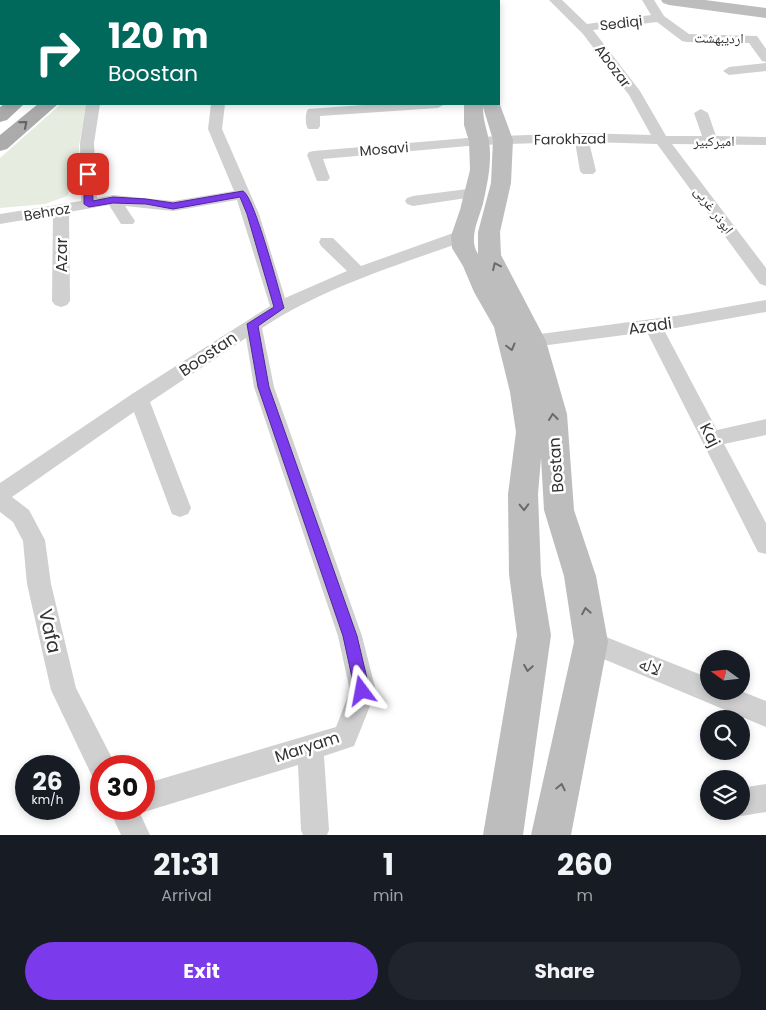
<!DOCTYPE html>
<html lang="en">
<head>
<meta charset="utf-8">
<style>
  :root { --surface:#171b24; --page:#20242c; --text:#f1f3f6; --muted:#9ea1a6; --accent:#7c3aed }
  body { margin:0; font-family:Poppins,"Noto Naskh Arabic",sans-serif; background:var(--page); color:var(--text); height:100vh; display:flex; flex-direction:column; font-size:19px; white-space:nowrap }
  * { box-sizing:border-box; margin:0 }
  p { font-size:16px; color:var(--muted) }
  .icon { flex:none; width:28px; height:28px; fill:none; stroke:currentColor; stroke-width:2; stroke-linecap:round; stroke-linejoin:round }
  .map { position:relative; height:835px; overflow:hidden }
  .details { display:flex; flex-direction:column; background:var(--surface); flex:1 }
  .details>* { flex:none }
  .banner { position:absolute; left:0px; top:0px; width:500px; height:105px; box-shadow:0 2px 8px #0003; background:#00695c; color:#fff; overflow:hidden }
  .needle { width:32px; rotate:285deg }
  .buttons { position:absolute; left:700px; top:650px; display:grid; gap:10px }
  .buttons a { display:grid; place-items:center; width:50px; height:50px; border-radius:50%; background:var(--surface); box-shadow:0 2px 8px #0003; font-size:25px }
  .speed { position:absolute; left:15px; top:755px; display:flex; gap:10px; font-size:25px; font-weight:700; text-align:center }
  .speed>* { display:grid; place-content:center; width:65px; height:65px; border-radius:50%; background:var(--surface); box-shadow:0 2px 8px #0003; line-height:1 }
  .speed small { font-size:12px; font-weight:400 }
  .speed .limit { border:8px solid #d22; background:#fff; color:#111 }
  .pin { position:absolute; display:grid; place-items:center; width:42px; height:42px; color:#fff; margin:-21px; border-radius:10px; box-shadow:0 2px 8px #0006 }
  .me { position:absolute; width:55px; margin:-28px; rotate:347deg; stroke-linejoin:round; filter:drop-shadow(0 0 4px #0008) }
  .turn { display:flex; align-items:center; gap:18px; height:105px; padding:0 25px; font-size:22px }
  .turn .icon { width:65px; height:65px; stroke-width:2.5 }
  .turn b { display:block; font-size:35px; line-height:42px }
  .eta { display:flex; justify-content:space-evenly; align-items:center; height:85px; text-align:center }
  .eta b { font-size:30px; font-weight:700; line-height:35px }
  .button { display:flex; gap:10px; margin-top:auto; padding:10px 25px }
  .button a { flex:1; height:58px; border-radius:30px; background:var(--accent); color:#fff; font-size:20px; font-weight:700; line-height:58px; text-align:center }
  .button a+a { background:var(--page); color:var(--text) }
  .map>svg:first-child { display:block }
  .green { fill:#e6ecdf }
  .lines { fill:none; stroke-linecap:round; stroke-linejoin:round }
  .street { fill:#d0d0d0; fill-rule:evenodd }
  .secondary { fill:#bdbdbd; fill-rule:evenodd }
  .primary { fill:#ababab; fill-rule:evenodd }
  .oneway { stroke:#636363 }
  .oneway2 { stroke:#6a6a6a }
  .route { fill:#7c3aed; stroke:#51269a }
  .labels { text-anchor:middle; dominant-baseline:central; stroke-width:5; stroke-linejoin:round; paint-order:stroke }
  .far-street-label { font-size:14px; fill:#333; stroke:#fff }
  .street-label { font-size:16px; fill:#333; stroke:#fff }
  .near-street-label { font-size:19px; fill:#333; stroke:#fff }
</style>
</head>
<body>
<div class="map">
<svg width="766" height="835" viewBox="0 0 766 835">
  <rect width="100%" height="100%" fill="#fff"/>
  <polygon class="green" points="61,104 86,104 79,146 79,177 67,196 45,204 0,208 0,158"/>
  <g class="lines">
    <g class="street">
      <rect x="232" y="0" width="12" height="1"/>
      <rect x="309" y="0" width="12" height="1"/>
      <polygon points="549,0 562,0 587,24 651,15 642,0 654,0 664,16 689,34 757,36 766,49 766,62 762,61 749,43 686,42 682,41 657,22 593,30 640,91 666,136 702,136 694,113 701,109 708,113 716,136 766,137 766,145 672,144 766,268 766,286 760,284 657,144 589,142 596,171 593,174 583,174 580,171 575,142 479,145 323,159 330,178 327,181 317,181 307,155 309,152 314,151 479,137 581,133 651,135 629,95 583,34"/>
      <rect x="0" y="22" width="1" height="8"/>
      <polygon points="766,63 766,71 729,75 723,71 729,67"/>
      <path d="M86,104H100L94,143L97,198L113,195L173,201L234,191L208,129L211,104H225L222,129L259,214L285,298L347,271L321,246L319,242L321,238H333L361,266L456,232H468L470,236L468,240C398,265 324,287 262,328L274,387L362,636L376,691L354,746L324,756L329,830L327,835H303L301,830L298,765L144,812L138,809L150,835H121L109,809H144V784L336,727L350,691L338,636L254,387L246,338L150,402L191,508L188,514L180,517L172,514L134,412L12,497L29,510L45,540L51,584L76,688L116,766H101V779L92,776L51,690L27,584L23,541L13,522L0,512V483L132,394L270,306L237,200L173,211L125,206L135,221L133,224H121L109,205L69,212L70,301L67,305L61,307L55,305L52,301L53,215L0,224V214L81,201L80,143Z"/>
      <path d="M378,104H445L438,108L320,116V126L318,129H308C305,124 305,114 308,109Z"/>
      <polygon points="475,188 480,190 483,193 480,196 413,206 407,204 405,201 407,198 413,196"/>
      <polygon points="766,300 766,312 664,330 717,430 766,419 766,435 724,444 766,523 766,554 758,552 647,332 533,347 526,345 524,341 526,337 533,335 682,315"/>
      <polygon points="591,631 709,678 709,691 741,691 766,701 766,727 582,650 579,642 582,634"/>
      <polygon points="766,784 766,812 741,816 731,812 741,811 741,788"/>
    </g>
    <g class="secondary">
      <polygon points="661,0 705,0 766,8 766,18 669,5 663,3"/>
      <path d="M499,102L513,140L511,183L500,232L501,255L546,341L567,414L574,510L596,576L608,642L571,835H531L574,642L564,576L544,510L541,458L538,494L541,574L551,635L523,835H483L517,635L509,574L508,494L516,432L510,392L494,327L474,292L463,266L452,248L451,236L460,210L470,170L469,141L464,125V104H499ZM483,107L493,140L491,183L478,232V254C467,237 481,216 484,199C488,180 492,161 489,141C487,129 483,121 483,107Z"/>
    </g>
    <g class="primary">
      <polygon points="4,104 24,104 7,120 0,122 0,107"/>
      <polygon points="38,104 58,104 7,149 0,151 0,135"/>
    </g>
  </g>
  <defs><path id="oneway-chevron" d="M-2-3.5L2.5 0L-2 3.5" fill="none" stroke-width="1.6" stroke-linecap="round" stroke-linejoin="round" transform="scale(1.25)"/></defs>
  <use class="oneway" href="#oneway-chevron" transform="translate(24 124) rotate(-40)"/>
  <g class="oneway2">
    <use href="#oneway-chevron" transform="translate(496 266) rotate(-115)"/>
    <use href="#oneway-chevron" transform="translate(511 347) rotate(75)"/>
    <use href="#oneway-chevron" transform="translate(553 417) rotate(-97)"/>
    <use href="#oneway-chevron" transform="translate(524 507) rotate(88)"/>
    <use href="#oneway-chevron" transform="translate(586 611) rotate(-100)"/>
    <use href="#oneway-chevron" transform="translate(528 668) rotate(99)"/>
    <use href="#oneway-chevron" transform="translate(561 787) rotate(-78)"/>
  </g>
  <path class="route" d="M88,171L92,174L93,201L113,197L146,199L173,203L243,191C254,196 279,291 284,308L258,326L269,387L357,636L370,691L368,695L362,698L357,695L355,691L343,636L258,387L247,324L274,307L247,214L240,197L173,209L146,204L113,203L89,207L84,204V174Z"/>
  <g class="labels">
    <g class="far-street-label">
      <text transform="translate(621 23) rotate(-7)">Sediqi</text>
      <text transform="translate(719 38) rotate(1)">اردیبهشت</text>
      <text transform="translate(613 66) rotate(53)">Abozar</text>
      <text transform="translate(570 139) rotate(-1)">Farokhzad</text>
      <text x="714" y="141">امیرکبیر</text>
      <text transform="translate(384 149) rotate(-5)">Mosavi</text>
      <text transform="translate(714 210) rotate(53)">ابوذر غربی</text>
      <text transform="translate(47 212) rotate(-10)">Behroz</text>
    </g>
    <g class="street-label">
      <text transform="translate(61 255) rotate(-90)">Azar</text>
      <text transform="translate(650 326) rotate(-8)">Azadi</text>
      <text transform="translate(208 354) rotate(-34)">Boostan</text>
      <text transform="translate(710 435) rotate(63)">Kaj</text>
      <text transform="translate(556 465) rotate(-94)">Bostan</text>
      <text transform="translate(307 747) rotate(-18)">Maryam</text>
    </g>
    <g class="near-street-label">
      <text transform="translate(50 631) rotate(77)">Vafa</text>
      <text transform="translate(650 666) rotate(22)">لاله</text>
    </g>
  </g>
</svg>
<div class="buttons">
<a><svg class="needle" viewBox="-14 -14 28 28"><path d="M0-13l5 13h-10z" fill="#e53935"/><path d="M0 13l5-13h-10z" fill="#9ea1a6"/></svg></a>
<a><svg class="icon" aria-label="search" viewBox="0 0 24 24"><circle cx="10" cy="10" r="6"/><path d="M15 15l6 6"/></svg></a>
<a><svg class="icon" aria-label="layers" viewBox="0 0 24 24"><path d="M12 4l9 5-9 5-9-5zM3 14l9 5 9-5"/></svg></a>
</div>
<div class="speed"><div>26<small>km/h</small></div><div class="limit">30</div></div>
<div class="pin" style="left:88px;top:174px;background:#d93025"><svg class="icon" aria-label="arrive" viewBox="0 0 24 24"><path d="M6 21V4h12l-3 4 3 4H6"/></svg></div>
<svg class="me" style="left:362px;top:691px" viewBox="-20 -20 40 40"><path d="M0-17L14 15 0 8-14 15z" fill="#7c3aed" stroke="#fff" stroke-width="4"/></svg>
<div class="banner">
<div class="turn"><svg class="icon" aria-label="right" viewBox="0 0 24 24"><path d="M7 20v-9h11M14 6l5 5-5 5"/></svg><div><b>120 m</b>Boostan</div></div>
</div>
</div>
<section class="details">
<div class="eta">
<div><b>21:31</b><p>Arrival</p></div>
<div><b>1</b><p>min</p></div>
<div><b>260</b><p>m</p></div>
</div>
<div class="button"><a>Exit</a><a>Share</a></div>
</section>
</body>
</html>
